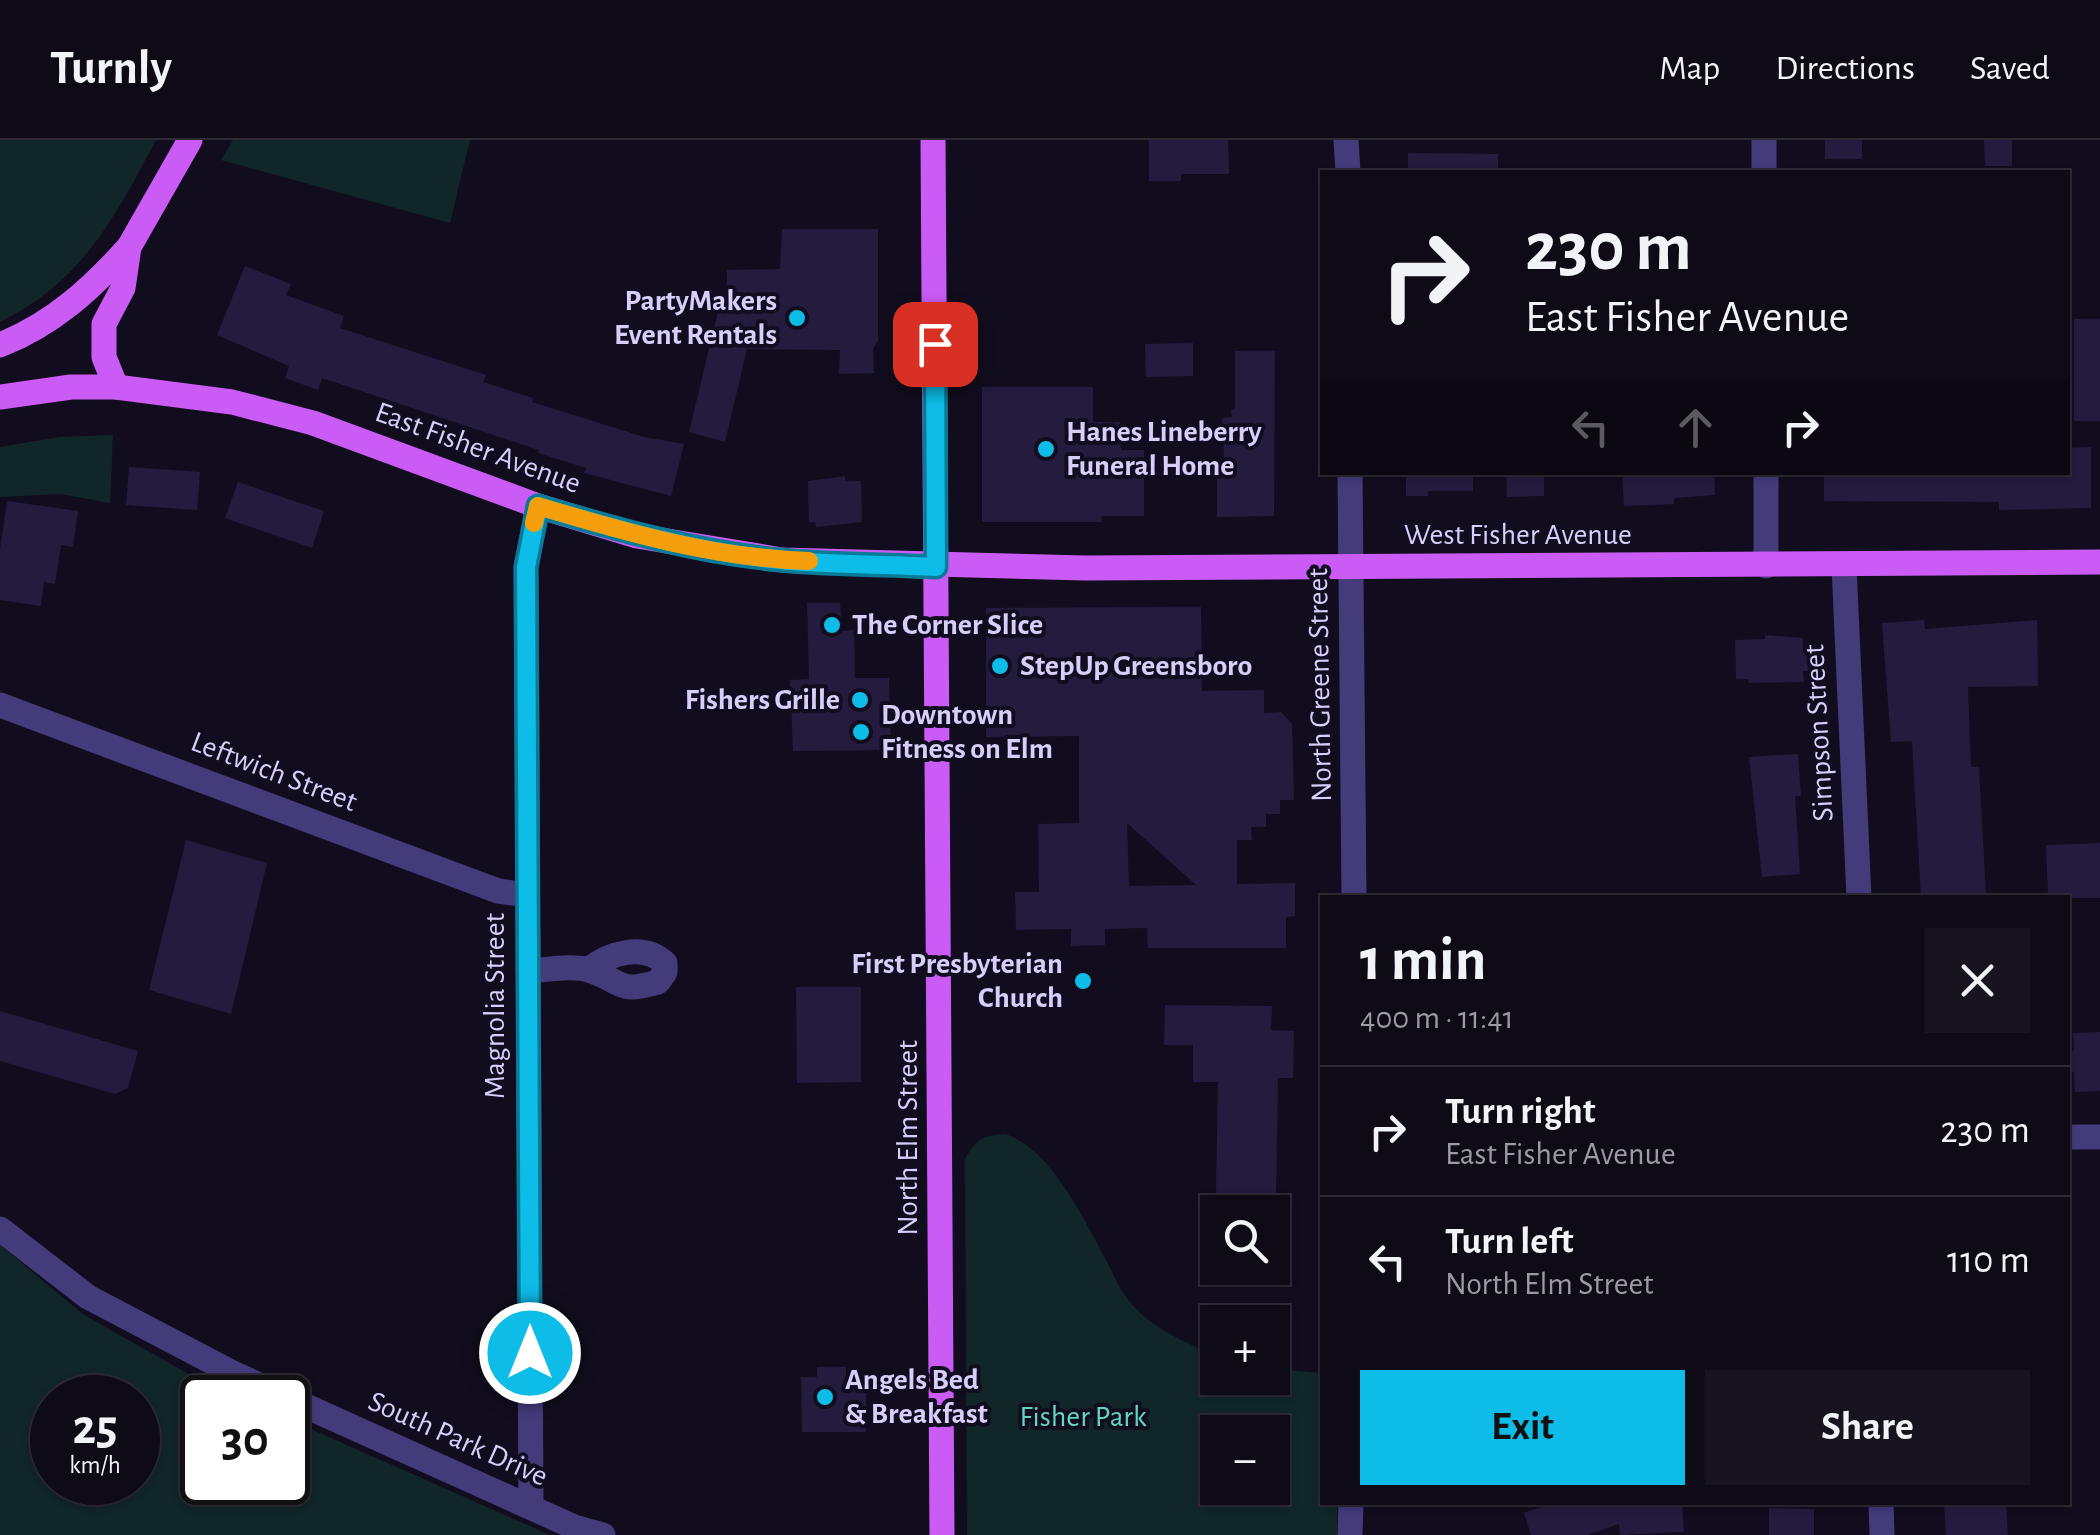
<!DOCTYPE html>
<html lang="en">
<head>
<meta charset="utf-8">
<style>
  :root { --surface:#0e0a16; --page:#17131f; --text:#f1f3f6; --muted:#9b9aa1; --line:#2e2b35; --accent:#0ebce8 }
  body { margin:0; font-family:"Alegreya Sans",sans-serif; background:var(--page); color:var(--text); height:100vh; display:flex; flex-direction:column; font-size:38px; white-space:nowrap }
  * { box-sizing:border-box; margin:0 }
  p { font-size:32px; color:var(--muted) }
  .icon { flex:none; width:55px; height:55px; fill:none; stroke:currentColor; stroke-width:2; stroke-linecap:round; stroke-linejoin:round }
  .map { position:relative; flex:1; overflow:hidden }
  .panel { position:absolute; left:1320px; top:755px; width:750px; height:610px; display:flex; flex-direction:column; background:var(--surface); border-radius:0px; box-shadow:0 2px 8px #0004,0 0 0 2px var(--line) }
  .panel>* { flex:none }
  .guide { position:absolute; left:1320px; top:30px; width:750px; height:305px; border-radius:0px; box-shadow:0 2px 8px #0004,0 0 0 2px var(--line); background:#0e0a16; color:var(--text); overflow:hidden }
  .fabs { position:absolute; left:1200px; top:1055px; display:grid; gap:20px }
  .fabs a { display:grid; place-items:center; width:90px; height:90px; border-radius:0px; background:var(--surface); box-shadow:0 2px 8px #0004,0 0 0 2px var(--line); font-size:50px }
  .speed { position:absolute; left:30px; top:1235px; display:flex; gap:20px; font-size:50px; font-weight:700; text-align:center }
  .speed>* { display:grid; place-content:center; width:130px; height:130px; border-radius:50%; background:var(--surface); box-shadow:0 2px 8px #0004,0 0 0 2px var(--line); line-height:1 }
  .speed small { font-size:25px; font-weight:400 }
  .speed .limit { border:5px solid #111; border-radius:15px; background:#fff; color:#111 }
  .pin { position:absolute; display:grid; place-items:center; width:85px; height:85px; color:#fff; margin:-42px; border-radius:20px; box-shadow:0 5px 15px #0006 }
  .me { position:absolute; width:110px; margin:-55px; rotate:0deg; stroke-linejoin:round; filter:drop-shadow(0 0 8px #0008) }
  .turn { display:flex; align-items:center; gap:35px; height:210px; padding:0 40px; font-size:45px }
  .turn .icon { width:130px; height:130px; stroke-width:2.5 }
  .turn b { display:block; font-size:70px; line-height:85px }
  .lanes { display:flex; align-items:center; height:95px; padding:0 40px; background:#0003; justify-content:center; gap:50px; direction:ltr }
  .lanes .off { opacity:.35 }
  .round { display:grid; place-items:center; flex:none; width:105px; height:105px; border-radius:0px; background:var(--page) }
  .overview { display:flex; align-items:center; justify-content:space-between; height:170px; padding:0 40px }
  h1 { font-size:60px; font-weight:700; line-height:75px }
  .button { display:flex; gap:20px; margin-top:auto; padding:20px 40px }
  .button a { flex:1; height:115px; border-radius:0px; background:var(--accent); color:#111; font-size:40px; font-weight:700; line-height:115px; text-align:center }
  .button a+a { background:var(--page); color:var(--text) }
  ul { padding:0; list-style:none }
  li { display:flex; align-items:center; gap:30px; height:130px; padding:0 40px; border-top:2px solid var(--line) }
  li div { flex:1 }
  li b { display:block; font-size:38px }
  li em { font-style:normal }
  header { display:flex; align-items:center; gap:60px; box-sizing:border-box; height:140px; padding:0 50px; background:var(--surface); border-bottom:2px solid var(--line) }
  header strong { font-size:48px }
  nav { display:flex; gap:55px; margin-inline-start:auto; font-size:35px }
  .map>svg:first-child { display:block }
  .green { fill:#112628; fill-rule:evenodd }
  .building { fill:#251b3e; fill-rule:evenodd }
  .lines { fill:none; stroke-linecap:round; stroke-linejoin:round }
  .minor { stroke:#443b7b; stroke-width:25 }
  .major { stroke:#cb5bf5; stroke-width:25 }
  .route-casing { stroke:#097a97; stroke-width:25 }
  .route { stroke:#0ebce8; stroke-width:18 }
  .slow { stroke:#f59e0b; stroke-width:18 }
  .poi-dot { fill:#0ebce8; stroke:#120d1e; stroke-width:4 }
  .labels { text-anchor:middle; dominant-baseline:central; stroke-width:8; stroke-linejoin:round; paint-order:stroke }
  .poi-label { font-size:30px; font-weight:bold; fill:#d8cefc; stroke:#120d1e; text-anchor:start }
  .street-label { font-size:30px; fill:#d8cefc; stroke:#120d1e }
  .park-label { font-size:30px; fill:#5fd7c5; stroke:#120d1e }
</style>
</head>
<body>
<header>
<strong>Turnly</strong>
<nav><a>Map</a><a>Directions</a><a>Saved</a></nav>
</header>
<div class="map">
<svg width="2100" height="1395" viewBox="0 0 2100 1395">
  <rect width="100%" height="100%" fill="#120d1e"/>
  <g class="green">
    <path d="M0,0H156C115,77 82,142 0,182Z"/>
    <polygon points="233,0 470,0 450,83 221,20"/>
    <polygon points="113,295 110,363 60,354 0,357 0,307 60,297"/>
    <path d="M1005,994C1051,1008 1086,1083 1108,1124C1114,1135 1119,1149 1127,1158C1149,1188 1185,1202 1217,1216L1218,1238H1272L1273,1229L1322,1233V1362L1337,1363V1395H967L965,1019C976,1000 982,995 1005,994ZM1272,1292V1348H1218V1292Z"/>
    <path d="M0,1105L84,1175L196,1238L240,1257L202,1258V1342H288V1279L550,1395H0ZM52,1258H138V1342H52Z"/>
  </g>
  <g class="building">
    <polygon points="1149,0 1228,0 1229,34 1181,34 1181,41 1149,41"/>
    <rect x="1825" y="0" width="37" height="19"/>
    <polygon points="1984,0 2012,0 2012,26 1985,26"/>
    <polygon points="1408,13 1498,14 1498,32 1408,32"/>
    <polygon points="782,89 878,89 878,201 873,209 874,233 839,234 840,210 747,209 725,302 689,292 722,155 727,156 727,130 780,129"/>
    <polygon points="245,126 291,144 286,155 344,176 340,188 486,235 483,242 533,258 532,262 644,297 684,304 671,356 584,333 586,328 538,313 539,310 322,238 318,250 285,238 289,226 217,195"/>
    <rect x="2074" y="179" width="26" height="102"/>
    <polygon points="1193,203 1193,236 1146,237 1145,204"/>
    <polygon points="1235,211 1275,211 1274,376 1217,377 1217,322 1224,322 1222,278 1232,277 1231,270 1235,269"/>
    <polygon points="982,247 1093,247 1093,282 1120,282 1121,310 1144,310 1144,376 1102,376 1101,382 982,382"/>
    <polygon points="2091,307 2091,368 1999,370 1999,362 1824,361 1824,332 2068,332 2068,308"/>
    <polygon points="129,327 200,332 197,370 126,365"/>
    <polygon points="1406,332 1473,332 1473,351 1428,351 1428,356 1406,356"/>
    <polygon points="1506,332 1544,332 1544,356 1507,357"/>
    <polygon points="1622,332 1714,332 1715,355 1674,358 1674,364 1624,366"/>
    <polygon points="845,336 845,341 861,341 862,382 816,387 815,382 809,382 808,341"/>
    <polygon points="238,342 324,371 312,408 225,378"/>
    <polygon points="7,361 78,371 73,407 61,405 55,444 44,442 41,466 0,460 0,409"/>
    <polygon points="807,463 840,463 843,491 854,490 855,538 889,538 891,610 793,611 790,540 809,539"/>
    <path d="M1201,467L1202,551L1264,550V573L1281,572L1292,584L1294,660H1280V674H1266V687H1251L1252,700H1237V744L1295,743V776L1286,777V808H1148L1147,788L1105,789V805L1071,806V789L1016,790L1015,752H1039L1038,684L1079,683V596L986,597V468ZM1127,683L1196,745L1129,746Z"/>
    <polygon points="1924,480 1925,489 2037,480 2038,546 1968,547 1971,627 1979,627 1986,758 1921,758 1912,601 1891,602 1882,483"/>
    <polygon points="1765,495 1803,498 1803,507 1813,507 1813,531 1803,531 1804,542 1749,543 1748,539 1736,539 1735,500 1765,499"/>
    <polygon points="1798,614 1801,656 1795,656 1800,734 1762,737 1749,617"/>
    <polygon points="186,700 267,723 231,874 149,850"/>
    <polygon points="2100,703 2100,758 2048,758 2046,705"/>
    <polygon points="796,847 861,847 861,942 797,943"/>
    <polygon points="1165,865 1272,866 1271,890 1294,891 1293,938 1278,938 1276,1055 1216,1053 1218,942 1193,942 1193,905 1164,905"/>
    <polygon points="0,871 138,911 128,948 115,954 0,921"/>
    <polygon points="2100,892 2100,951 2075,952 2074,932 2068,932 2068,912 2074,911 2073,893"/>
    <polygon points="817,1227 846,1227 846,1236 866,1236 866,1292 802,1292 801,1237 817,1237"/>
    <polygon points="1556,1362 1682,1362 1684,1392 1620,1395 1619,1384 1587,1395 1531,1395 1524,1373"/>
    <polygon points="1944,1362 2006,1362 2008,1395 1946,1395"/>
    <polygon points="1769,1368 1814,1369 1814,1395 1769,1395"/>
  </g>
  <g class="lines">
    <g class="minor">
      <polyline points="1346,0 1348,32"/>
      <polyline points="1764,0 1764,32"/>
      <polyline points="1350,332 1354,758"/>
      <polyline points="1766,332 1766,426"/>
      <polyline points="1844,426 1859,758"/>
      <polyline points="0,565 498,751 527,755"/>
      <path d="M528,831C546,830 574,824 591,831C624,842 617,854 658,842L665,832V823C643,803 610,813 589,829"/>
      <polyline points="2068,997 2100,997"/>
      <polyline points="0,1089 88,1157 231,1232 287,1258"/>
      <polyline points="288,1258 574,1387 603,1395"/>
      <polyline points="1881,1362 1882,1395"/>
      <polyline points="531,1366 526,427 538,366"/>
      <polyline points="1350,1395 1351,1362"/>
    </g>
    <g class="major">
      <polyline points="933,0 942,1395"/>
      <path d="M0,205C53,184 91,149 129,107"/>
      <polyline points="116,247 104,217 104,184 123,148 129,107 190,0"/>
      <polyline points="0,257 71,247 116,247 232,262 313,283 538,366 637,396 782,420 1085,428 2100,422"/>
    </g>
  </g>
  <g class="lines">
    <defs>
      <path id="route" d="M530,1213L526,427L538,366C618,390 697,412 780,420C832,425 884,424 936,427L935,204"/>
    </defs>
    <use href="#route" class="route-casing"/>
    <use href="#route" class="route"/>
    <path class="slow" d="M534,383L538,366C627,393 715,418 809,421"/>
  </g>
  <g class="poi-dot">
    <circle cx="797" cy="178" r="10"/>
    <circle cx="1046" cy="309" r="10"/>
    <circle cx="832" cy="485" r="10"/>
    <circle cx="1000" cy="526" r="10"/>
    <circle cx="860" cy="560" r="10"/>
    <circle cx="861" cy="592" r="10"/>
    <circle cx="1083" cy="841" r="10"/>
    <circle cx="825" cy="1257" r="10"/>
  </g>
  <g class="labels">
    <g class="poi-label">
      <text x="777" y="161" text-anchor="end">PartyMakers<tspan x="777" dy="34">Event Rentals</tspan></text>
      <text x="1066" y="292">Hanes Lineberry<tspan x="1066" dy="34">Funeral Home</tspan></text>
      <text x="852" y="485">The Corner Slice</text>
      <text x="1020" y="526">StepUp Greensboro</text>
      <text x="840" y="560" text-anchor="end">Fishers Grille</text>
      <text x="881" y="575">Downtown<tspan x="881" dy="34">Fitness on Elm</tspan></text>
      <text x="1063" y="824" text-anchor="end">First Presbyterian<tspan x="1063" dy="34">Church</tspan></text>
      <text x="845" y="1240">Angels Bed<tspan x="845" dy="34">&amp; Breakfast</tspan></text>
    </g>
    <g class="street-label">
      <text transform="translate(478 308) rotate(20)">East Fisher Avenue</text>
      <text x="1518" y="395">West Fisher Avenue</text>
      <text transform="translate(1320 545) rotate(-91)">North Greene Street</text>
      <text transform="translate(1819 593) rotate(-93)">Simpson Street</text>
      <text transform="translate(274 632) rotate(21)">Leftwich Street</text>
      <text transform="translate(495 866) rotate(-90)">Magnolia Street</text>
      <text transform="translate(908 998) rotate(-90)">North Elm Street</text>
      <text transform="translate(458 1299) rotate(24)">South Park Drive</text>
    </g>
    <g class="park-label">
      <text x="1083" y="1277">Fisher Park</text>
    </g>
  </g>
</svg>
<div class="fabs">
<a><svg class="icon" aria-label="search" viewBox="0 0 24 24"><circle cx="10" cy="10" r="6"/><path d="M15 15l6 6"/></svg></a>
<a>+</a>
<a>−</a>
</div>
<div class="speed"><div>25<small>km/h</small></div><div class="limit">30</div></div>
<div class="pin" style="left:935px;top:204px;background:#d93025"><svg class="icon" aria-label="arrive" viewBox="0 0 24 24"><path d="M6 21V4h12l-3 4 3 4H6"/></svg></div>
<svg class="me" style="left:530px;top:1213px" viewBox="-20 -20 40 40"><circle r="17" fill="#0ebce8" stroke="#fff" stroke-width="3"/><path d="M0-11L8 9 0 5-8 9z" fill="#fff"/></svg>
<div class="guide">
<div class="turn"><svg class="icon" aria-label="right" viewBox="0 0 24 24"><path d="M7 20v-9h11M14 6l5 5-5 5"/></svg><div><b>230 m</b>East Fisher Avenue</div></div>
<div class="lanes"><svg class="icon off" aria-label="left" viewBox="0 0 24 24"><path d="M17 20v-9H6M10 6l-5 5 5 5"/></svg><svg class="icon off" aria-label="ahead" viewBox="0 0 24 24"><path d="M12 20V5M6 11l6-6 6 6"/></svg><svg class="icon" aria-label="right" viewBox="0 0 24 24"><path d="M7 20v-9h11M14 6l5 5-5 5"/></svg></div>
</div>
<section class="panel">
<div class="overview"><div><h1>1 min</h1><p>400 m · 11:41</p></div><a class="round"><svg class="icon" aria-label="close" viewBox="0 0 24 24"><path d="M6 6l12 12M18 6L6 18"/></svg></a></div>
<ul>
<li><svg class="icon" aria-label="right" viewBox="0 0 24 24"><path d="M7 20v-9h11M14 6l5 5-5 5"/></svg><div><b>Turn right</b><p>East Fisher Avenue</p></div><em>230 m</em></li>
<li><svg class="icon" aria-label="left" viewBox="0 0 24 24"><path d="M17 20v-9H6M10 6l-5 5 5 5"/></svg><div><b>Turn left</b><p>North Elm Street</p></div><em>110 m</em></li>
</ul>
<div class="button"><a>Exit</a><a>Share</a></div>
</section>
</div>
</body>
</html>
